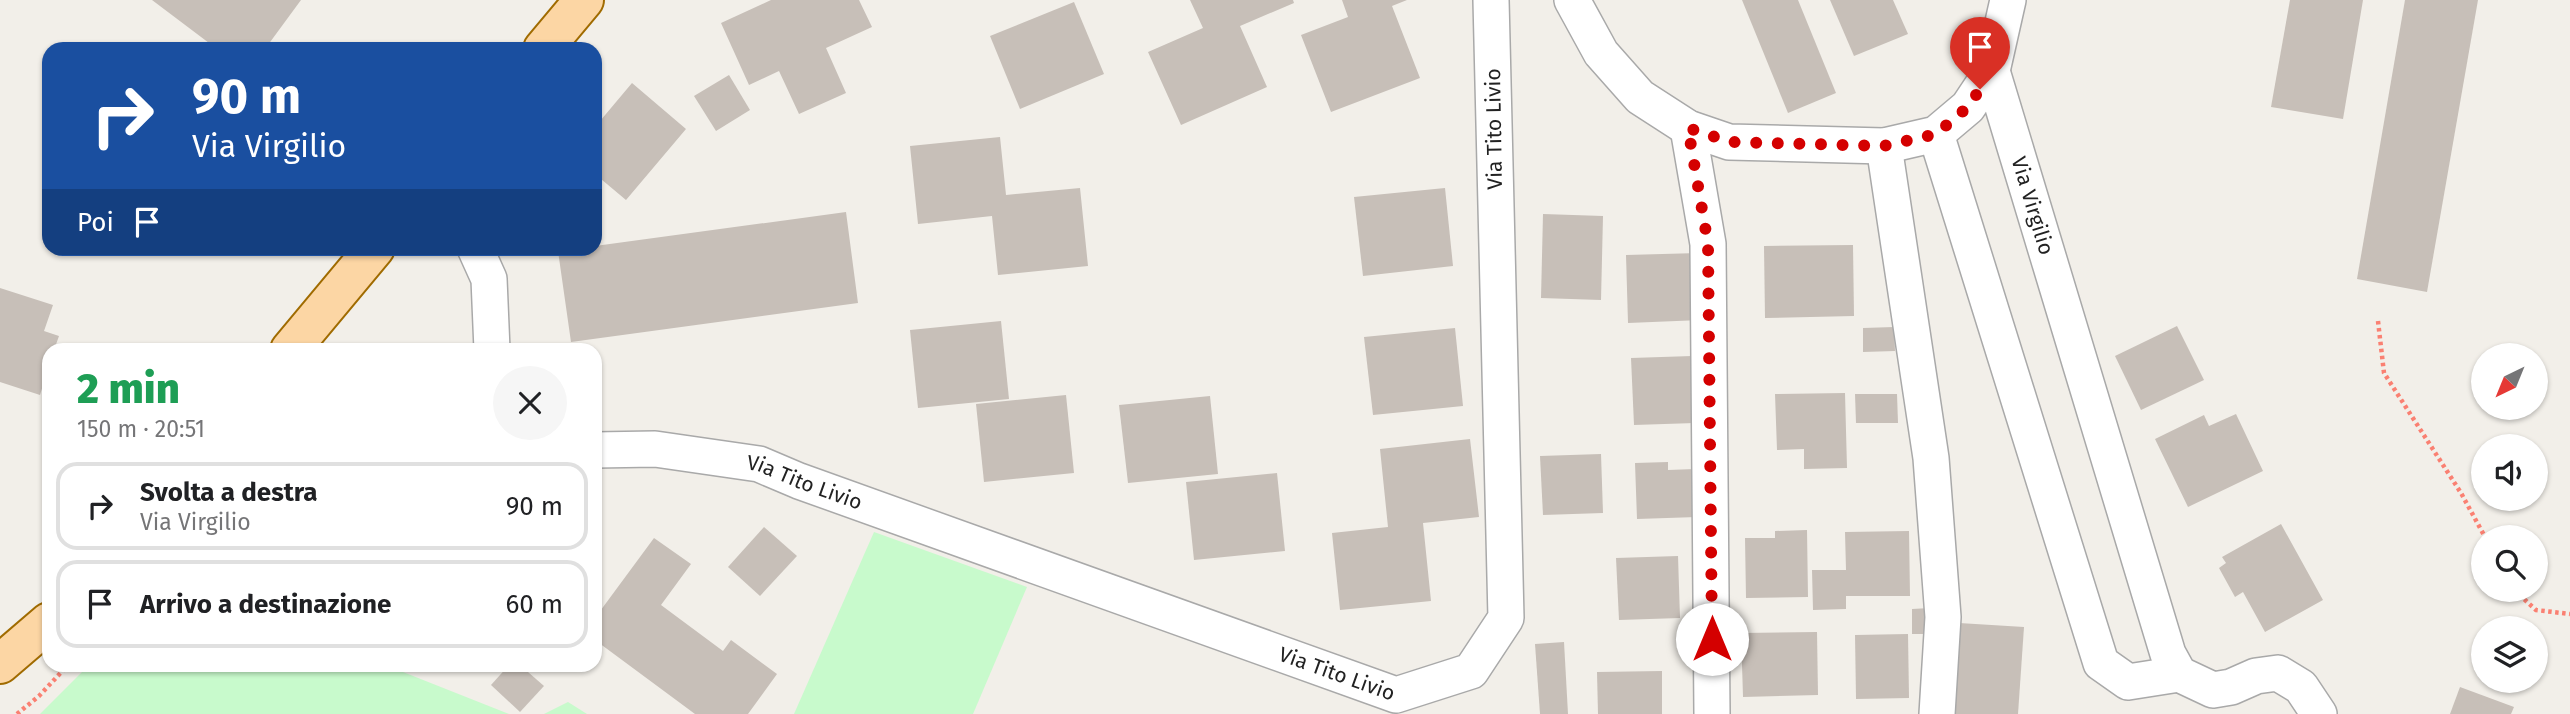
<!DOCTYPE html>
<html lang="it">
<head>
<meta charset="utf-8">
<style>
  :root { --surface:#fff; --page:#f6f6f6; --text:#202124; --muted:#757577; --line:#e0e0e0 }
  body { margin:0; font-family:"Fira Sans",sans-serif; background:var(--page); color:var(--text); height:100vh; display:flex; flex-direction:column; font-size:26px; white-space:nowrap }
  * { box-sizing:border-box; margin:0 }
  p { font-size:23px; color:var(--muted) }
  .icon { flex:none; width:38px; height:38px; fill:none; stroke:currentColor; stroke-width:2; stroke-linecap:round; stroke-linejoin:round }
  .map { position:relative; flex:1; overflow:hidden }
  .panel { position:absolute; left:42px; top:343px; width:560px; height:329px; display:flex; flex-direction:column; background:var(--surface); border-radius:21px; box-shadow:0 2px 5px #0004 }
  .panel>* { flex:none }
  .banner { position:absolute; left:42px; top:42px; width:560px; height:214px; border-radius:21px; box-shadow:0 2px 5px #0004; background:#1a4fa0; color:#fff; overflow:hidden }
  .needle { width:46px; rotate:223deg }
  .fabs { position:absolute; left:2471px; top:343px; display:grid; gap:14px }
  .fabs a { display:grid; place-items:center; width:77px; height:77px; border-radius:50%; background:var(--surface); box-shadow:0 2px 5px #0004; font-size:35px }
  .pin { position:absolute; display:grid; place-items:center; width:60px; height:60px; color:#fff; margin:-72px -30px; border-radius:50% 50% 50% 0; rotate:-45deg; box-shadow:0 0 7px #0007 }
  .pin .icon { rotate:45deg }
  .me { position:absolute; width:77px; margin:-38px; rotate:0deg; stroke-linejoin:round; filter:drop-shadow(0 0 5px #0008) }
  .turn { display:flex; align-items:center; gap:24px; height:147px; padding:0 35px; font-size:32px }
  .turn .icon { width:91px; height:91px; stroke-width:2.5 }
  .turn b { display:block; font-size:49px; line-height:60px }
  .then { display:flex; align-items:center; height:66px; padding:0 35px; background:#0003; gap:14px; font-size:26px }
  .round { display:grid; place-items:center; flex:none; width:74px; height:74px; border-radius:37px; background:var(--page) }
  .head { display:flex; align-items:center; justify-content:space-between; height:119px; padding:0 35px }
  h1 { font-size:42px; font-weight:800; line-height:52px; color:#1e9e55 }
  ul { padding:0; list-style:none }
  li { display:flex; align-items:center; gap:21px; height:88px; margin:0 14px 10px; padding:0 21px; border:4px solid var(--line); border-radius:21px }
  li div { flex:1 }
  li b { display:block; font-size:26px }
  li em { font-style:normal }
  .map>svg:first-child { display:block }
  .park { fill:#c8facc }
  .building { fill:#c7bfb8 }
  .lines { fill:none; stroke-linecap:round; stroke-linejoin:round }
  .minor-casing { stroke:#a9a9a9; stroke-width:38 }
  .major-casing { stroke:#a06b00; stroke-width:42 }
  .path { stroke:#fa8072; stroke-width:4.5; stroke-dasharray:3.5 3.5; stroke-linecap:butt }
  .minor { stroke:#fff; stroke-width:35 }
  .major { stroke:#fcd6a4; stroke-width:38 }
  .route { stroke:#d40000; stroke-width:12; stroke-dasharray:0 21.6 }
  .labels { text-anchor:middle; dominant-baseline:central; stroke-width:6; stroke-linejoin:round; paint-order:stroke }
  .street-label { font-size:21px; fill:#222; stroke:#fff }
</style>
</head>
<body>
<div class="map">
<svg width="2570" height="714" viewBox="0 0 2570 714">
  <rect width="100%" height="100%" fill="#f2efe9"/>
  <g class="park">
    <polygon points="874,532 1027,587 973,714 794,714"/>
    <polygon points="89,665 403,665 403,672 509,714 40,714"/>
    <polygon points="568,702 587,714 544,714"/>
  </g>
  <g class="building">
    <polygon points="152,0 301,0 265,49 204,49 209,43"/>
    <polygon points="771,0 859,0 872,27 826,48 846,93 799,114 779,71 749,85 721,23"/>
    <polygon points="1190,0 1293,0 1294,3 1240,26 1267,87 1181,125 1148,52 1203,28"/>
    <polygon points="1342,0 1407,0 1392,6 1420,78 1331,112 1301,35 1348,17"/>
    <polygon points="1742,0 1798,0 1836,93 1788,113"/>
    <polygon points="1830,0 1893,0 1908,34 1854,56"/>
    <polygon points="2290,0 2363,0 2343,119 2271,107"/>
    <polygon points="2405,0 2478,0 2427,292 2357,279"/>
    <polygon points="1074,2 1104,74 1020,109 990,36"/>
    <polygon points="729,75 750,110 716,131 694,96"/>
    <polygon points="632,83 686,129 626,200 595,174 595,159 600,153 595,149 595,127"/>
    <polygon points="1000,137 1006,195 1080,188 1088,266 998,275 992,216 918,224 910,146"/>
    <polygon points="1445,188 1453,266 1363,276 1354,197"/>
    <polygon points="846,212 858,303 571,342 558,251 595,248 595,246"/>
    <polygon points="1543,214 1603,216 1601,300 1541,298"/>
    <polygon points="1853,245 1854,316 1765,318 1764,246"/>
    <polygon points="1699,253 1701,320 1628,323 1626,255"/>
    <polygon points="0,288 53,305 44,331 59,336 54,350 49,350 49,366 40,395 0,382"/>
    <polygon points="1001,321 1009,399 918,408 910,330"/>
    <polygon points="2177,326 2204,380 2141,410 2115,356"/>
    <polygon points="1894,327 1895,351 1863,352 1863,328"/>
    <polygon points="1455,328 1463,406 1373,415 1364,337"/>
    <polygon points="1692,356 1695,423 1634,425 1631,358"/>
    <polygon points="1845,393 1847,468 1804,469 1804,449 1777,450 1775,394"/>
    <polygon points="1855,394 1897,394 1898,423 1856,423"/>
    <polygon points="1066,395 1074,473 984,482 976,404"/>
    <polygon points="1210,396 1218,474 1128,483 1119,405"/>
    <polygon points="2236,414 2263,471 2188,507 2155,439 2204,415 2209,426"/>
    <polygon points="1470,439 1479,517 1423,523 1431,601 1340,610 1332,533 1388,527 1380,449"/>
    <polygon points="1601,454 1603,513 1543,515 1540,456"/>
    <polygon points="1668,462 1668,470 1695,469 1697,517 1637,519 1635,463"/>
    <polygon points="1277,473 1285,551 1194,560 1186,482"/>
    <polygon points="2281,524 2323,600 2265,632 2243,592 2235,597 2219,568 2226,563 2222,557"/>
    <polygon points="764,527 797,556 760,596 728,567"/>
    <polygon points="1807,530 1808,597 1746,598 1745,538 1775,538 1775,531"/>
    <polygon points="1909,531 1910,596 1846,596 1846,609 1813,610 1812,570 1846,570 1845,532"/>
    <polygon points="654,538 691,564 661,605 723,651 731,640 777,674 748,714 695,714 595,640 595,618"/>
    <polygon points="1678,556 1680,618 1619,620 1616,558"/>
    <polygon points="1930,608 1930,634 1912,634 1912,609"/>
    <polygon points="1959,623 2024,627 2018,714 1952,714"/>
    <polygon points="1817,632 1818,695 1743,697 1741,633"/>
    <polygon points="1908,634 1909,698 1856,699 1855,635"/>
    <polygon points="1564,642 1568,714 1540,714 1535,644"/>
    <polygon points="509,665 520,665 544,686 520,712 491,685"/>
    <polygon points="1662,671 1662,714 1598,714 1597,672"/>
    <polygon points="2460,687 2514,707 2511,714 2450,714"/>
  </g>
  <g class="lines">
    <defs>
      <g id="minor">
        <path id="s1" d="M1572,0L1601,53L1640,97L1688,128L1729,142L1884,146L1936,134L1968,107L1992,71L2168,654L2179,674L2213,690L2231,687L2256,676L2278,673L2301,687L2319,714"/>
        <polyline points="1992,71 2008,0"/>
        <polyline points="1688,128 1708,244 1712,714"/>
        <polyline points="1936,134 2101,663 2128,682 2179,674"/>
        <polyline points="1884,146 1931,458 1943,617 1937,714"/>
        <polyline points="475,248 489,279 492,350"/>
        <path id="s2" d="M595,450L655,449L759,464L799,481L1396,695L1471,671L1506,618L1491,0"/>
      </g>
      <g id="major">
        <polyline points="543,49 584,0"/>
        <polyline points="290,350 375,248"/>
        <polyline points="0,664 49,622"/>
      </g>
    </defs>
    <use href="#minor" class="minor-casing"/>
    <use href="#major" class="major-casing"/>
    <g class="path">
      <polyline points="2378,321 2384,373 2461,493 2485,537"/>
      <polyline points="2514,590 2536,610 2570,614"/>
      <polyline points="17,714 39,696 68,665"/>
    </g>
    <use href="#minor" class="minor"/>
    <use href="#major" class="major"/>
  </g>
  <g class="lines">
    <polyline class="route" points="1712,639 1708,244 1688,128 1730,142 1884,146 1936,134 1968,107 1980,89"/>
  </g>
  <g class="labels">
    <g class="street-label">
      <text transform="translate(1494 129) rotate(-91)">Via Tito Livio</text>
      <text stroke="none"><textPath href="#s1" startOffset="654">Via Virgilio</textPath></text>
      <text stroke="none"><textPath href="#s2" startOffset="214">Via Tito Livio</textPath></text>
      <text stroke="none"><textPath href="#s2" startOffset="780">Via Tito Livio</textPath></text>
    </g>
  </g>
</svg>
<div class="fabs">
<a><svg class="needle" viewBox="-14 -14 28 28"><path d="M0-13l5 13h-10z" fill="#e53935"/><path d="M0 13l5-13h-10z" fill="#757577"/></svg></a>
<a><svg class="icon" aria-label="sound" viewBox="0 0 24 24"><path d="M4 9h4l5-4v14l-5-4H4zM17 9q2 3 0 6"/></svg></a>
<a><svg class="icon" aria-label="search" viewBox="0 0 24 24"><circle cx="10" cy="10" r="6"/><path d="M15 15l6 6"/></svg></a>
<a><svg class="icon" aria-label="layers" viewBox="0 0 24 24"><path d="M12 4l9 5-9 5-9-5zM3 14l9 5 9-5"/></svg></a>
</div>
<div class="pin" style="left:1980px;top:89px;background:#d93025"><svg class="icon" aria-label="arrive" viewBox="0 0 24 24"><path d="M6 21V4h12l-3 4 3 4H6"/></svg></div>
<svg class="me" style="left:1712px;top:639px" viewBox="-20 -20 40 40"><circle r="19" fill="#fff"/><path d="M0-13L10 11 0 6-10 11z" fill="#d40000"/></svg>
<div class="banner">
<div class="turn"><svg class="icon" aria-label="right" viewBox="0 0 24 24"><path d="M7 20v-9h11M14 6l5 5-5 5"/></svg><div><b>90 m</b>Via Virgilio</div></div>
<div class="then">Poi<svg class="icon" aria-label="arrive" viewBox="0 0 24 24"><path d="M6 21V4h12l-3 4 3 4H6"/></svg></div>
</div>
<section class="panel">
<div class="head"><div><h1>2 min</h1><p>150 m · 20:51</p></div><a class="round"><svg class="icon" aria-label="close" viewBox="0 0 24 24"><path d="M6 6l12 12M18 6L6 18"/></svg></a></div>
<ul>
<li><svg class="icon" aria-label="right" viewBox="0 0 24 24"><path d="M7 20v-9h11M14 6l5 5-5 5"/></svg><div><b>Svolta a destra</b><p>Via Virgilio</p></div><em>90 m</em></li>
<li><svg class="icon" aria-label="arrive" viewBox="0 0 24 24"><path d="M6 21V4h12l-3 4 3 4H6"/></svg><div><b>Arrivo a destinazione</b></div><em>60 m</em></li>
</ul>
</section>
</div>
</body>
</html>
